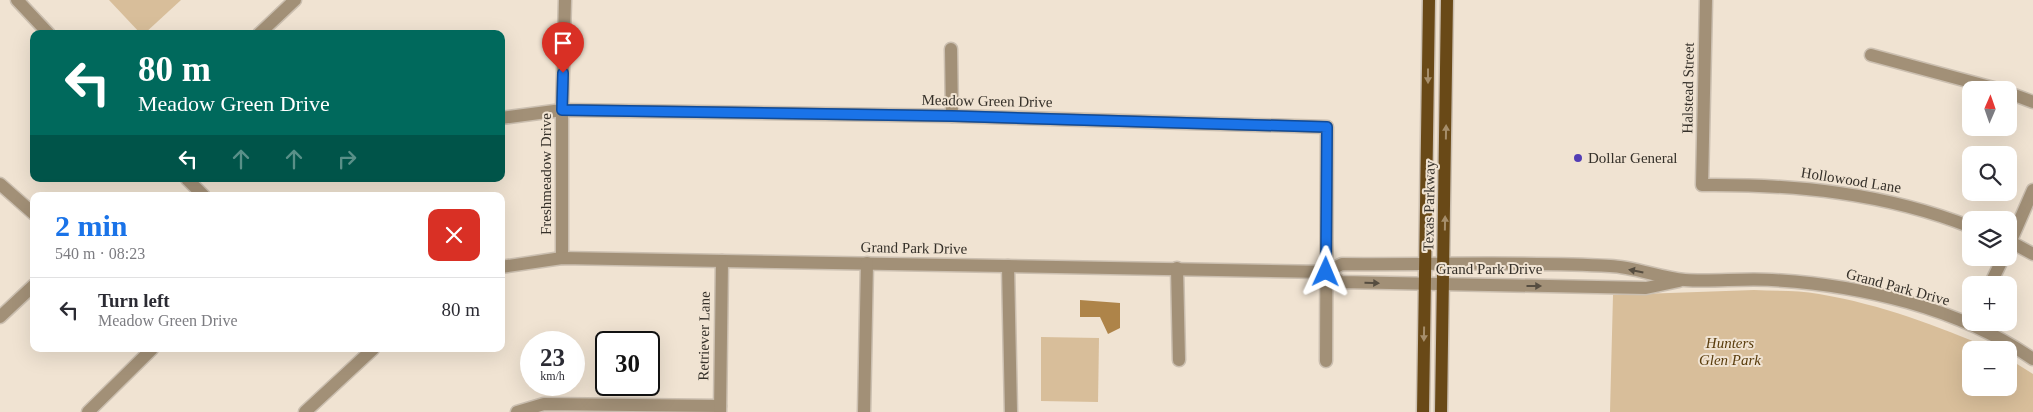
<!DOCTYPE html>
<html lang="en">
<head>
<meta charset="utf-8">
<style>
  :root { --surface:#fff; --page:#f7f7f7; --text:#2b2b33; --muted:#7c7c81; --line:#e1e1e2; --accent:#1a73e8 }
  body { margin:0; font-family:"Times New Roman",serif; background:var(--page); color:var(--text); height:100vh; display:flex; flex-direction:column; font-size:19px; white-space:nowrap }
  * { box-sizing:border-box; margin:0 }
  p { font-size:16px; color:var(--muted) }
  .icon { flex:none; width:28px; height:28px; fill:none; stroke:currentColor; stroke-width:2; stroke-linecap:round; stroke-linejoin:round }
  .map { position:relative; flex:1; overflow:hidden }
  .details { position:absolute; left:30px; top:192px; width:475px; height:160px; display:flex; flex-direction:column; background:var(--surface); border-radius:10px; box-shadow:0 5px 20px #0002 }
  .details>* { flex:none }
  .hud { position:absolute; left:30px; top:30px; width:475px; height:152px; border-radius:10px; box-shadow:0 5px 20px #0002; background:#00695c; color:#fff; overflow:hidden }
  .needle { width:32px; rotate:2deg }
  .controls { position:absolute; left:1962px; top:81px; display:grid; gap:10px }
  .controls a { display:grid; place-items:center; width:55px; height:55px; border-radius:10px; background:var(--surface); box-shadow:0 5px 20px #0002; font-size:25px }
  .speed { position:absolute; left:520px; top:331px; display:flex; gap:10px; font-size:25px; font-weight:700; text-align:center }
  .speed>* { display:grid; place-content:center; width:65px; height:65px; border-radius:50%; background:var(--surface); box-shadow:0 5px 20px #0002; line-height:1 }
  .speed small { font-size:12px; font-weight:400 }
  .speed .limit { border:2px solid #111; border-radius:8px; background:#fff; color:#111 }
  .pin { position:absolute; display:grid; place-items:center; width:42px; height:42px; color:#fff; margin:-51px -21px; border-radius:50% 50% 50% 0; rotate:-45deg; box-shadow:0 0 5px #0007 }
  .pin .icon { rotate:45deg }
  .me { position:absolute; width:55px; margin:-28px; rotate:1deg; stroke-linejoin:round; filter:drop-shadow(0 0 4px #0008) }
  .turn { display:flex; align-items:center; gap:18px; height:105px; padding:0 25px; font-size:22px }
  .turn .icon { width:65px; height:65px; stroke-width:2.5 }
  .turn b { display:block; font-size:35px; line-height:42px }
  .lanes { display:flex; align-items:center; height:48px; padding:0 25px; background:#0003; justify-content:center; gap:25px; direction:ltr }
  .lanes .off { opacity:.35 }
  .round { display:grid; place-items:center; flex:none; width:52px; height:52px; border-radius:10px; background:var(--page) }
  .head { display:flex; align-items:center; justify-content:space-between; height:85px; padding:0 25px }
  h1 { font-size:30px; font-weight:700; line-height:38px; color:var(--accent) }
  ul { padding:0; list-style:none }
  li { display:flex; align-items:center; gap:15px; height:65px; padding:0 25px; border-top:1px solid var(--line) }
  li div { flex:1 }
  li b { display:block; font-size:19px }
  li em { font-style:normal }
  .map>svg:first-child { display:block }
  .green { fill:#d8be9a }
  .water { fill:#ae8449 }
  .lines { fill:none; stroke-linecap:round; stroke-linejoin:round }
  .minor-casing { stroke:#cbbfb0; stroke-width:15 }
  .major-casing { stroke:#cbbfb0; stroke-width:15 }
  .minor { stroke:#a29077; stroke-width:12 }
  .major { stroke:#694917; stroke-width:12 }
  .oneway { fill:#a68e6b }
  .oneway2 { fill:#564d40 }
  .route-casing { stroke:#114b97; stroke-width:12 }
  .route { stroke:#1a73e8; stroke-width:9 }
  .poi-dot { fill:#523db5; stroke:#f0e3d2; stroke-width:2 }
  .labels { text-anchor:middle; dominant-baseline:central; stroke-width:4; stroke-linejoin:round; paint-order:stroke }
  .street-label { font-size:15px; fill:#353029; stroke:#f0e3d2 }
  .poi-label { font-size:15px; fill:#353029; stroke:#f0e3d2; text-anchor:start }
  .park-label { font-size:15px; font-style:italic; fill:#593c0c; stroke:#f0e3d2 }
</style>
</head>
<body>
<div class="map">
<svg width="2033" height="412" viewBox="0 0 2033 412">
  <rect width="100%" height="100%" fill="#f0e3d2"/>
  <g class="green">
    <polygon points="109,0 181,0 144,34 141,34"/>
    <path d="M1754,290C1775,291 1798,290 1819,294C1883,305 1935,325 1994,350H1971V388H2009V359L2033,374V412H1610L1613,295Z"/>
    <polygon points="1041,337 1099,338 1098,402 1041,401"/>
  </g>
  <polygon class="water" points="1080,300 1120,303 1120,328 1108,334 1100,317 1080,317"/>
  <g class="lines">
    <defs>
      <g id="minor">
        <polyline points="17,0 49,34"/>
        <path d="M1706,0L1702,185C1794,184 1885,193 1971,227"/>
        <polyline points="259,34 295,0"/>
        <polyline points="951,49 952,116"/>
        <polyline points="1871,55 2001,90"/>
        <polyline points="2009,93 2033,102"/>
        <polyline points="501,118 562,110 952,116 1327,127 1326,361"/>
        <polyline points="187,179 204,196"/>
        <polyline points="0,184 34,214"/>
        <polyline points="2009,241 2033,254"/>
        <polyline points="2009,245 2033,190"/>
        <polyline points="562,258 562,110 565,0"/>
        <polyline points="1008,266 1011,412"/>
        <path d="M501,267L562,258L1326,272L1342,264C1431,265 1521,261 1610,266C1635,267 1660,278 1685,280C1713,282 1743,278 1772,280C1861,285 1959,308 2033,359"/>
        <polyline points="1177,268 1179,360"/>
        <polyline points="1326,272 1341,282 1646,288 1679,281"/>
        <polyline points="1990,285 2003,258"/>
        <polyline points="0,317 34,285"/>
        <polyline points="88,412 152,349"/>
        <polyline points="305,412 373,349"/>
        <polyline points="517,412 544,404 720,406"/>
        <polyline points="720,412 722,261"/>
        <polyline points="864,412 867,263"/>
      </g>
      <g id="major">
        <polyline points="1423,412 1429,0"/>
        <polyline points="1441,412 1447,0"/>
      </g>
    </defs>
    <use href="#minor" class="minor-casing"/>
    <use href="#major" class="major-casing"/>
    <use href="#minor" class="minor"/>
    <use href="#major" class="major"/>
  </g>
  <defs><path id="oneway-solid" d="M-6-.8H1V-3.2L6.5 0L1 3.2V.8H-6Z" transform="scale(1.25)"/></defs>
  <g class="oneway">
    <use href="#oneway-solid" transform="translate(1428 76) rotate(90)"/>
    <use href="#oneway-solid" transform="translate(1446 132) rotate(-89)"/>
    <use href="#oneway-solid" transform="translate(1445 223) rotate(-89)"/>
    <use href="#oneway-solid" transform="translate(1424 334) rotate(91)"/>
  </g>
  <g class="oneway2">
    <use href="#oneway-solid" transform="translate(1636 271) rotate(-169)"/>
    <use href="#oneway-solid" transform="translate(1372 283) rotate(2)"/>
    <use href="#oneway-solid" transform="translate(1534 286)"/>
  </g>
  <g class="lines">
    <defs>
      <polyline id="route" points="563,73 562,110 952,116 1327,127 1326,272"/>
    </defs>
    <use href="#route" class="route-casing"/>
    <use href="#route" class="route"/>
  </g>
  <circle class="poi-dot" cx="1578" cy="158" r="5"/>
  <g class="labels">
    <g class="street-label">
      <text transform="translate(1688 88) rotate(-89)">Halstead Street</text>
      <text transform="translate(987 101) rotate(1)">Meadow Green Drive</text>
      <text transform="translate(546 174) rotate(-90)">Freshmeadow Drive</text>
      <text transform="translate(1851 180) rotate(9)">Hollowood Lane</text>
      <text transform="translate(1429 206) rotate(-89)">Texas Parkway</text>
      <text transform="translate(914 248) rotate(1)">Grand Park Drive</text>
      <text x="1489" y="269">Grand Park Drive</text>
      <text transform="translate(1898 287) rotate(15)">Grand Park Drive</text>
      <text transform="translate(704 336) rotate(-89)">Retriever Lane</text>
    </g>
    <g class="poi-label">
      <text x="1588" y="158">Dollar General</text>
    </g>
    <g class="park-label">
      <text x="1730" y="343">Hunters<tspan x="1730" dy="17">Glen Park</tspan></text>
    </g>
  </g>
</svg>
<div class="controls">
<a><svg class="needle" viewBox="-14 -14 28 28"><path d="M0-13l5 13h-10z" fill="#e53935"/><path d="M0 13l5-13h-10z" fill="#7c7c81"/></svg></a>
<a><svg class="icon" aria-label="search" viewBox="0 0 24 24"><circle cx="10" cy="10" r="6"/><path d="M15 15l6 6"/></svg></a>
<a><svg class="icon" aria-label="layers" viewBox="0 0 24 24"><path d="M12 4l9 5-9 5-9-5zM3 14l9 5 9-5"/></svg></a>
<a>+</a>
<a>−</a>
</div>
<div class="speed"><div>23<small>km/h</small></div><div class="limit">30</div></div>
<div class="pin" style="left:563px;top:73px;background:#d93025"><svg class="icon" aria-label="arrive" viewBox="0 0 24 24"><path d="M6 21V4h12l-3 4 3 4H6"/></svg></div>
<svg class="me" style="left:1326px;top:272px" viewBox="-20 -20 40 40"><path d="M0-17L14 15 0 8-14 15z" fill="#1a73e8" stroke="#fff" stroke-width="4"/></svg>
<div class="hud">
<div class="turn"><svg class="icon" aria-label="left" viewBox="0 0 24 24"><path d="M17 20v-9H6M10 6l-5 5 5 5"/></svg><div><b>80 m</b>Meadow Green Drive</div></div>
<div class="lanes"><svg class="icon" aria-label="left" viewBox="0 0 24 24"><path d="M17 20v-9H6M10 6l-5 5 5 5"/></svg><svg class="icon off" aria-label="ahead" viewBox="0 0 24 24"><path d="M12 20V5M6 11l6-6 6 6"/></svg><svg class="icon off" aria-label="ahead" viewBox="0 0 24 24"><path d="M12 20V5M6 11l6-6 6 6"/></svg><svg class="icon off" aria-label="right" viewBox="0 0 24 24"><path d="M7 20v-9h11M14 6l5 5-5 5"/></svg></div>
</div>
<section class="details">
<div class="head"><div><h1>2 min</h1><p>540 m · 08:23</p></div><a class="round" style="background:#d93025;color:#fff"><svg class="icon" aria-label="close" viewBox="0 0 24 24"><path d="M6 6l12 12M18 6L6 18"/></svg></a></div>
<ul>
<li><svg class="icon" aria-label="left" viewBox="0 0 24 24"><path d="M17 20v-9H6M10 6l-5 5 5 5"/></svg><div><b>Turn left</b><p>Meadow Green Drive</p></div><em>80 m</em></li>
</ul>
</section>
</div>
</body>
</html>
